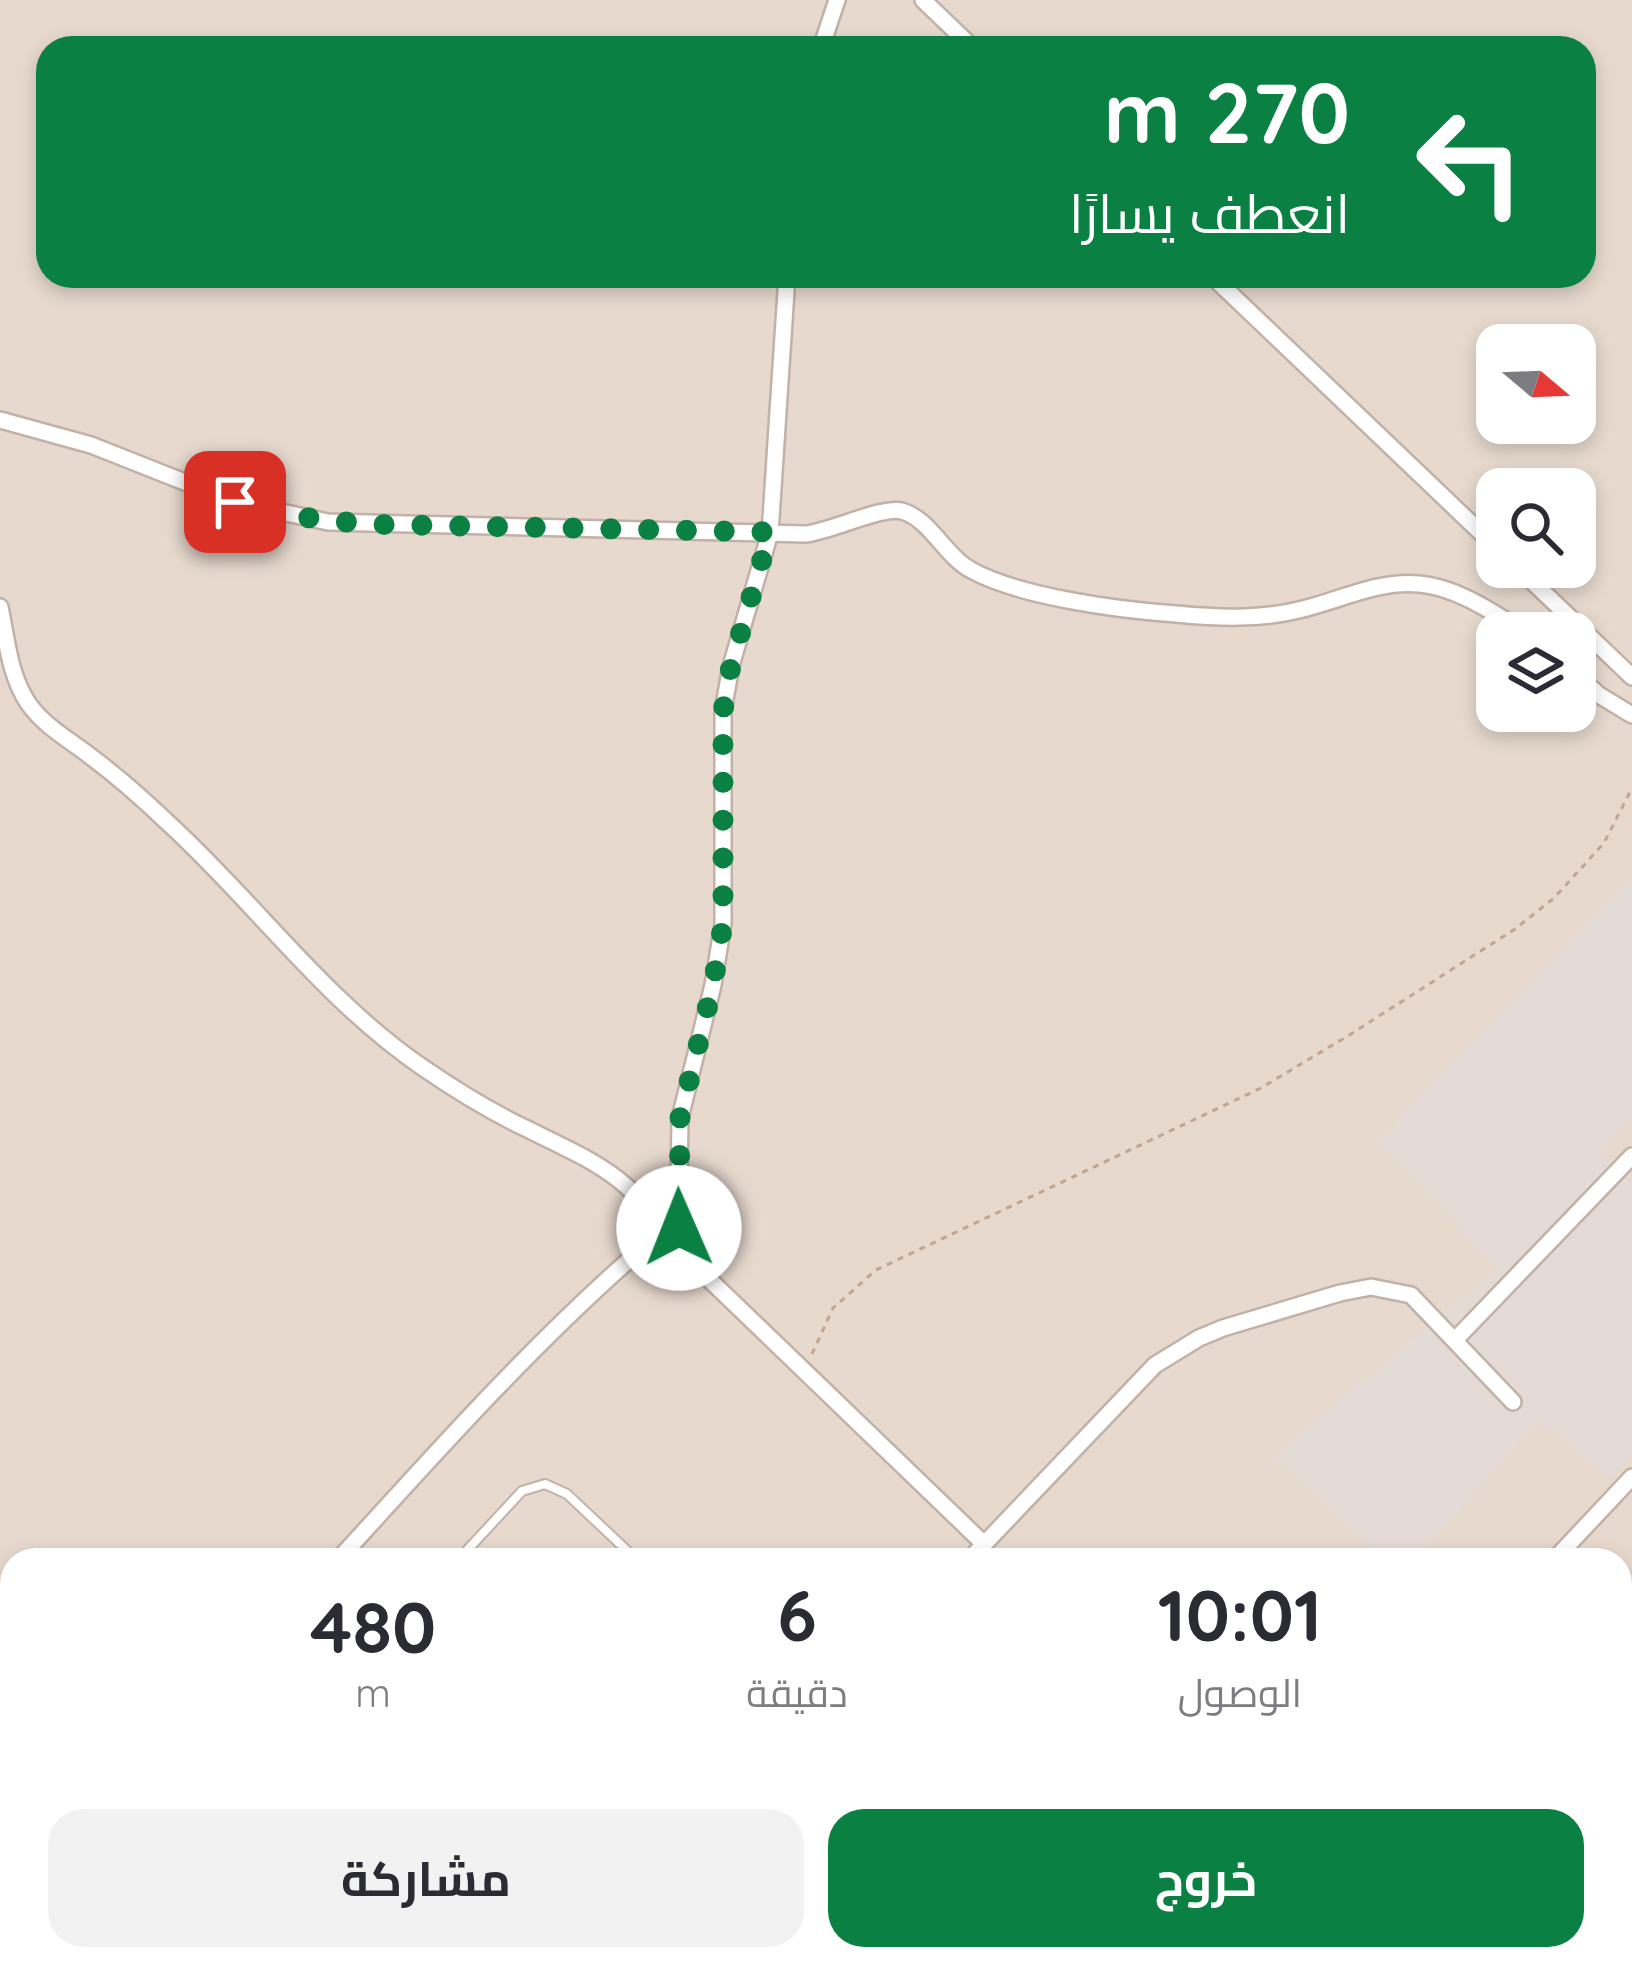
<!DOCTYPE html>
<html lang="ar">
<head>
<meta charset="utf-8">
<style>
  :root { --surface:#fff; --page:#f2f2f3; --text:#2b2b33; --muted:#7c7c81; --accent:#0b8043 }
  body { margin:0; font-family:Quicksand,Cairo,sans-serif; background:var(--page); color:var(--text); direction:rtl; height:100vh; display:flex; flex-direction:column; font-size:45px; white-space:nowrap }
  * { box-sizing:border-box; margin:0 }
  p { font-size:39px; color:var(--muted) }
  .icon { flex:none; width:66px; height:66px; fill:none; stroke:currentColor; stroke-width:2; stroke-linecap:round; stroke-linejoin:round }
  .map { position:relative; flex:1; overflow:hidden; direction:ltr }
  .sheet { position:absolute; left:0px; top:1548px; width:1632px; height:423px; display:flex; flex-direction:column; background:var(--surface); border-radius:36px 36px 0 0; box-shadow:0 6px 18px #0003; direction:rtl }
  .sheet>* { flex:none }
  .top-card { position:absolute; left:36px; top:36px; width:1560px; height:252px; border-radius:36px; box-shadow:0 6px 18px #0003; direction:rtl; background:#0b8043; color:#fff; overflow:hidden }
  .needle { width:78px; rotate:109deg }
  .controls { position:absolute; left:1476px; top:324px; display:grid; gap:24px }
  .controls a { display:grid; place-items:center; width:120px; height:120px; border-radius:24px; background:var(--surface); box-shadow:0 6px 18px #0003; font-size:60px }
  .pin { position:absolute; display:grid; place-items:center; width:102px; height:102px; color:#fff; margin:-51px; border-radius:24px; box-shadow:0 6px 18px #0006 }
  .me { position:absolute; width:132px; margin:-66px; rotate:359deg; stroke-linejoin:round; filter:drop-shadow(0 0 9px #0008) }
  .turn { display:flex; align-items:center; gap:42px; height:252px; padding:0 48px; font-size:54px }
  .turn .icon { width:156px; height:156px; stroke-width:2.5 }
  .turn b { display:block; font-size:84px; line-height:102px }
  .eta { display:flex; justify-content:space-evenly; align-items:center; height:204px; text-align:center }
  .eta b { font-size:72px; font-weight:700; line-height:84px }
  .action { display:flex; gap:24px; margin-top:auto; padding:24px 48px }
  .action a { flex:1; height:138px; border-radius:36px; background:var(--accent); color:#fff; font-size:48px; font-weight:700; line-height:138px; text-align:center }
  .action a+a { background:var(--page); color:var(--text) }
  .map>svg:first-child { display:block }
  .residential { fill:#e7d9ce; fill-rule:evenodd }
  .industrial { fill:#e4dbd6 }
  .green { fill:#dceca4 }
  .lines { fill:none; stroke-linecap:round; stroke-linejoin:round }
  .service-casing { stroke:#c1b1a6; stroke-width:12 }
  .minor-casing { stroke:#c1b1a6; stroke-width:20 }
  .motorway-casing { stroke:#ed7320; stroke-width:34 }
  .path { stroke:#c2a692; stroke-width:3; stroke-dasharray:6 6; stroke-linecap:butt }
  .service { stroke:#fff; stroke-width:8 }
  .minor { stroke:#fff; stroke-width:15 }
  .motorway { stroke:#ffa55f; stroke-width:30 }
  .route { stroke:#0b8043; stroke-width:21; stroke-dasharray:0 37.8 }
</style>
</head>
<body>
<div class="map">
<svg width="1632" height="1969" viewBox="0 0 1632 1969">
  <rect width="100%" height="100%" fill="#f3e9e1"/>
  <g class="residential">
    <path d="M0,0H1632V1715L1620,1728V1560H12V1959H1400L1391,1969H0ZM48,48H1584V276H48ZM1497,345H1575V423H1497ZM1497,489H1575V567H1497ZM1497,633H1575V711H1497Z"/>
    <polygon points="1632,1883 1632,1969 1547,1969 1557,1959 1620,1959 1620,1895"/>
  </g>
  <polygon class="industrial" points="1632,877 1632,1118 1599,1154 1632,1182 1632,1454 1610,1478 1538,1420 1415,1560 1385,1560 1272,1457 1498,1267 1377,1143"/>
  <g class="green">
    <polygon points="1632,1827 1632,1891 1620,1904 1620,1839"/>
    <polygon points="1508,1959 1567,1959 1558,1969 1499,1969"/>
  </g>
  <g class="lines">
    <defs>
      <g id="service">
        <polyline points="458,1560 522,1491 545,1484 567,1494 637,1560"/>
        <polyline points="1620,1944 1632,1931"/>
        <polyline points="1596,1969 1605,1959"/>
      </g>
      <g id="minor">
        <polyline points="923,0 973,48"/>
        <polyline points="821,48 837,0"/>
        <polyline points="1212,276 1497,548"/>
        <path d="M0,420L91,445L235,502L328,522L806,534C832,531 882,506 902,511C930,519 945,556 971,570C1020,597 1119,610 1176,614C1218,618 1261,620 1303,609C1340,600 1379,580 1419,584C1457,587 1494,613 1526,633"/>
        <polyline points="1517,567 1632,677"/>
        <path d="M0,607C7,640 9,674 28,703C44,726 68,739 90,756C117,776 142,798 166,821C254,901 323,999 422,1067C454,1089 488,1110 523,1127C592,1161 638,1177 674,1251"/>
        <polyline points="1575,673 1599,695 1632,715"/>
        <polyline points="678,1253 680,1118 713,985 723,924 723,711 731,666 770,533 787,276"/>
        <polyline points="1455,1340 1632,1156"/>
        <path d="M338,1560C433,1456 525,1352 630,1259C651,1246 666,1247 687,1258L984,1544"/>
        <polyline points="969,1560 1155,1365 1199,1338 1223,1328 1340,1293 1371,1287 1411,1295 1513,1402"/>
        <polyline points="1554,1560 1632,1477"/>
        <polyline points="1620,1822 1632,1809"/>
        <polyline points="287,1959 298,1969"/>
        <polyline points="530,1959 541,1969"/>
        <polyline points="1075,1959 1085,1969"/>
        <polyline points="586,1969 596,1959"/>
        <polyline points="1172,1969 1181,1959"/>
        <polyline points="1483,1969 1492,1959"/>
      </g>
      <g id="motorway">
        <polyline points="1620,1621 1632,1609"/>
        <polyline points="1620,1695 1632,1682"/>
        <polyline points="1620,1758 1632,1745"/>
        <polyline points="1298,1969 1307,1959"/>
        <polyline points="1362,1969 1371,1959"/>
        <polyline points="1423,1969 1432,1959"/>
      </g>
    </defs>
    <use href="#service" class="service-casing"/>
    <use href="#minor" class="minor-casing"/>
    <use href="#motorway" class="motorway-casing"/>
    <g class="path">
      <polyline points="812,1354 833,1308 876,1270 1261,1088 1351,1034 1515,929 1554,898 1604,843 1632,788"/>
      <polyline points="0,1702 12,1696"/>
    </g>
    <use href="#service" class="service"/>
    <use href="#minor" class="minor"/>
    <use href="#motorway" class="motorway"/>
  </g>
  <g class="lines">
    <polyline class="route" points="235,502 293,516 364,524 770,532 731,666 723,711 723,924 713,985 680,1118 679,1228"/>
  </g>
</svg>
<div class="controls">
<a><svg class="needle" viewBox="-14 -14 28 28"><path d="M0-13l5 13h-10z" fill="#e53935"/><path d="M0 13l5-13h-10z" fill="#7c7c81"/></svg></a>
<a><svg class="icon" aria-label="search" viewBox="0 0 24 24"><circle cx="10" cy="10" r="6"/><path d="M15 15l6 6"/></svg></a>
<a><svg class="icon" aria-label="layers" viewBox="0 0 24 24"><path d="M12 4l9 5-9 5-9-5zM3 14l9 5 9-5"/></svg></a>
</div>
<div class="pin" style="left:235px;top:502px;background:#d93025"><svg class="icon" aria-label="arrive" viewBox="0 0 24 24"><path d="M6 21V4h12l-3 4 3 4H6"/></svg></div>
<svg class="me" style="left:679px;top:1228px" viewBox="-20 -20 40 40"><circle r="19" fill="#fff"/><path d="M0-13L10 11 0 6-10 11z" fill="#0b8043"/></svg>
<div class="top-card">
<div class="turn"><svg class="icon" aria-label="left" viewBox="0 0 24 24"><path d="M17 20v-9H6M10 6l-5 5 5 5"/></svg><div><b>270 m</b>انعطف يسارًا</div></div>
</div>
<section class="sheet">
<div class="eta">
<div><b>10:01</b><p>الوصول</p></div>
<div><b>6</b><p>دقيقة</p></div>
<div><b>480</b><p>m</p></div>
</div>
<div class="action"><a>خروج</a><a>مشاركة</a></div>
</section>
</div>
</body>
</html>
